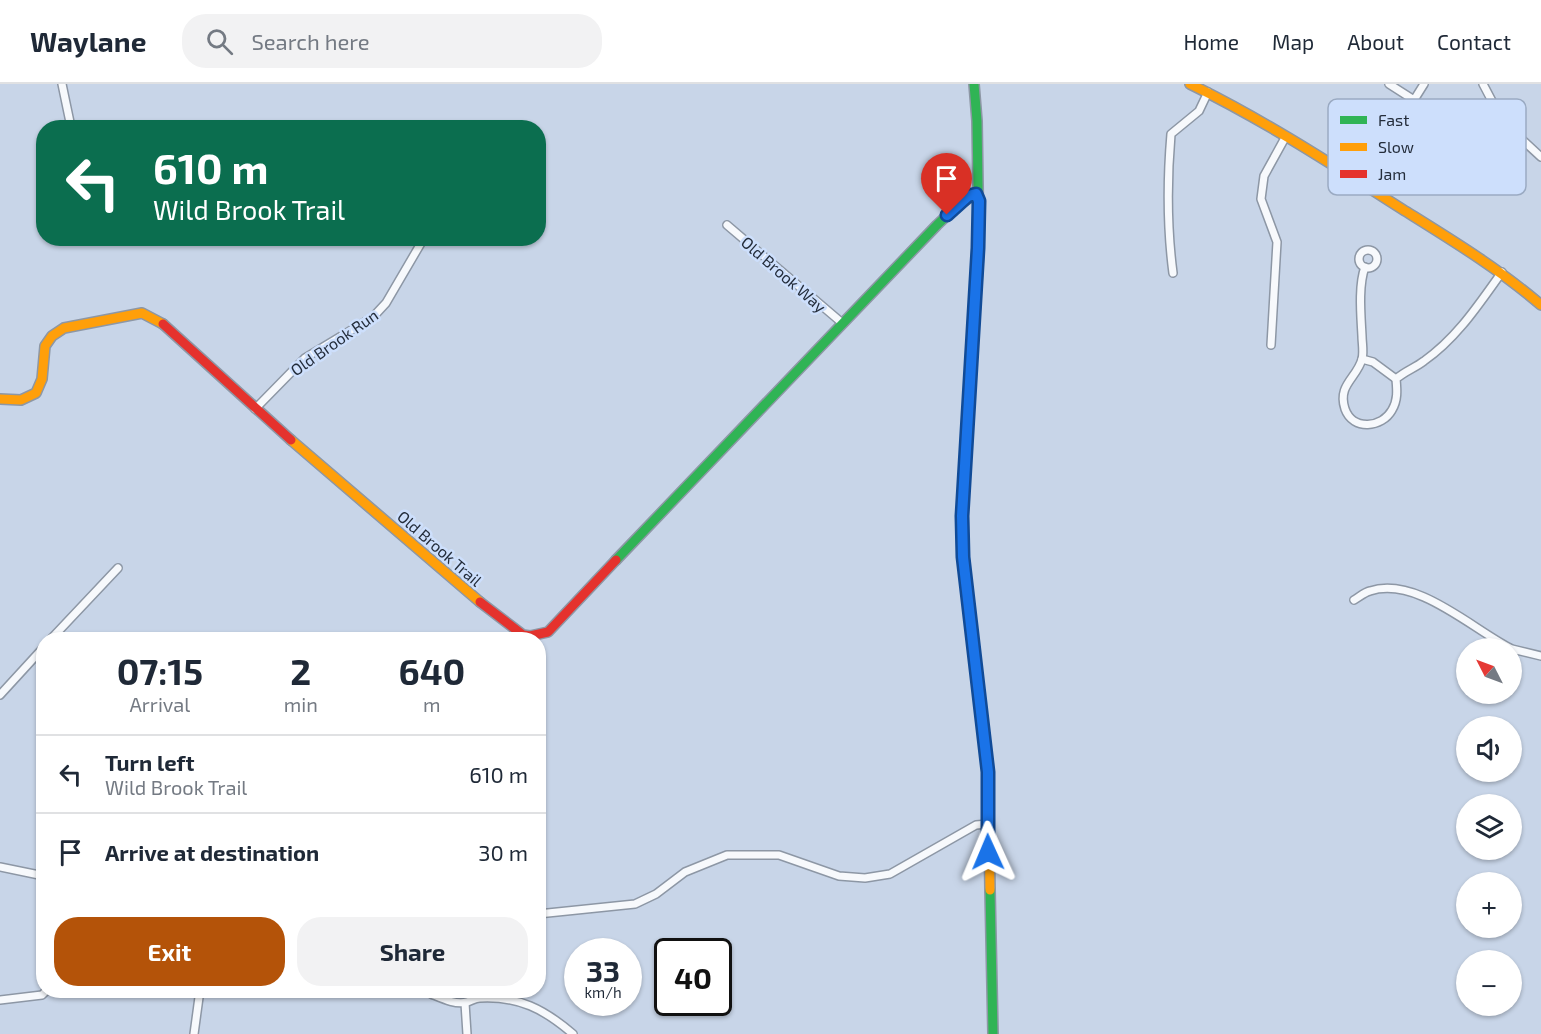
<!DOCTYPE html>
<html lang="en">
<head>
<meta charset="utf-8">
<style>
  :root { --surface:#fff; --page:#f2f2f3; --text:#1f2937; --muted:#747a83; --line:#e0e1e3; --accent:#b45309 }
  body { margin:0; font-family:"Exo 2",sans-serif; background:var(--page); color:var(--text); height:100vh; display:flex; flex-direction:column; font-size:22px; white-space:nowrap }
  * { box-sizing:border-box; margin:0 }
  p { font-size:20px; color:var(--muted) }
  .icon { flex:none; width:33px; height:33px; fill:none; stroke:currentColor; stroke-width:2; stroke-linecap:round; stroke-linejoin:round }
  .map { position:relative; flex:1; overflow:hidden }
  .side { position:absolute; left:36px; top:548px; width:510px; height:366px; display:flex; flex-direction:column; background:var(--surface); border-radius:24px; box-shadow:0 2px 4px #0004 }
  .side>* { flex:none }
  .guide { position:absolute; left:36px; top:36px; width:510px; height:126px; border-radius:24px; box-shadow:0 2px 4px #0004; background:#0b6e4f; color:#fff; overflow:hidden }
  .needle { width:39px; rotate:312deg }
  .controls { position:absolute; left:1456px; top:554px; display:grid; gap:12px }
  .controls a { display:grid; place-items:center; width:66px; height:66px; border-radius:50%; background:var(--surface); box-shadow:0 2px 4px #0004; font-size:30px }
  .speed { position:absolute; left:564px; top:854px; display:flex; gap:12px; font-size:30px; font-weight:700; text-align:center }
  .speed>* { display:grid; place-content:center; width:78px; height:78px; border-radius:50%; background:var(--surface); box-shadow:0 2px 4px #0004; line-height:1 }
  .speed small { font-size:15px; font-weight:400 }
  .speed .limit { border:3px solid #111; border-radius:9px; background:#fff; color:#111 }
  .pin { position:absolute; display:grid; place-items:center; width:51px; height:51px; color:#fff; margin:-62px -26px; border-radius:50% 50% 50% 0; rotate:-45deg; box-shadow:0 0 6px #0007 }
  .pin .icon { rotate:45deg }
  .me { position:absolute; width:66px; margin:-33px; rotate:359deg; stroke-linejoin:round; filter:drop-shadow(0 0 4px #0008) }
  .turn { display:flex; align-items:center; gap:21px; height:126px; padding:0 18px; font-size:27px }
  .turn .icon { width:78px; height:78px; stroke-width:2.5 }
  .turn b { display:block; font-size:42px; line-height:51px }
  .eta { display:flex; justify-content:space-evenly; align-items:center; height:102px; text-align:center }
  .eta b { font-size:36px; font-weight:700; line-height:42px }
  .primary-button { display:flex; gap:12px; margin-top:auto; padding:12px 18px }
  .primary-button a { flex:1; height:69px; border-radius:24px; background:var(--accent); color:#fff; font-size:24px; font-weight:700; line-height:69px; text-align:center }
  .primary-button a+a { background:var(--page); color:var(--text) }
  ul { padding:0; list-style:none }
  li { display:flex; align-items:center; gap:18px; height:78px; padding:0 18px; border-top:2px solid var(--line) }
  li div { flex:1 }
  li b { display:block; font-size:22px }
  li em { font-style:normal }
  header { display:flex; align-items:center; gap:36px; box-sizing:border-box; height:84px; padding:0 30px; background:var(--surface); border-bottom:2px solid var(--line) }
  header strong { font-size:28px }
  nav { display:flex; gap:33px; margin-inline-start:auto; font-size:21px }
  .search { width:420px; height:54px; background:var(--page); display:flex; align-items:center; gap:15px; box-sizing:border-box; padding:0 21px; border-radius:24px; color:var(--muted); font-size:22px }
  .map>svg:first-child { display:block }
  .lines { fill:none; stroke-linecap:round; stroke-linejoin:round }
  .street-casing { stroke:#8d97a5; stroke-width:10 }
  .fast-casing { stroke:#8d97a5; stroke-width:12 }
  .slow-casing { stroke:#8d97a5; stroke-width:12 }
  .jam-casing { stroke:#8d97a5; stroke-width:12 }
  .street { stroke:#f7f9fc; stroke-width:7 }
  .fast { stroke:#30b455; stroke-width:9 }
  .slow { stroke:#ff9f0a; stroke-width:9 }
  .jam { stroke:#e5322d; stroke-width:9 }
  .route-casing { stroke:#114b97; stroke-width:15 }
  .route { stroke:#1a73e8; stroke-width:10 }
  .labels { text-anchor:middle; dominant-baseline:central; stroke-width:5; stroke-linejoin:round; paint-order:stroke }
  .street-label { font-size:16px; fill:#242d3b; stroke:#cddffc }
  .key { fill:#cddffc; stroke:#9aaac2; stroke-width:1.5 }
  .key-label { font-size:16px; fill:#242d3b }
</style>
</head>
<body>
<header>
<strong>Waylane</strong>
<div class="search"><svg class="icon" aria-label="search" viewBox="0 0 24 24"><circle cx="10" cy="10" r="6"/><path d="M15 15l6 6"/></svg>Search here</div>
<nav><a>Home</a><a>Map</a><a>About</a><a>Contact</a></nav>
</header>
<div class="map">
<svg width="1541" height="950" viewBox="0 0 1541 950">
  <rect width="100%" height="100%" fill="#c8d5e8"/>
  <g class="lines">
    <defs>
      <g id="street">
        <polyline points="62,0 71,43"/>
        <polyline points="1389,0 1414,16 1424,0"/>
        <polyline points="1483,0 1503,38 1541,73"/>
        <polyline points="727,141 841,238"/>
        <circle cx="1368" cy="175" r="9"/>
        <path d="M1365,183C1358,202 1361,232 1362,252C1362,259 1364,268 1362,275C1357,294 1337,301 1345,325C1353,347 1382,344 1392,326C1398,316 1397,306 1396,295C1405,287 1415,284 1424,277C1457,254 1479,220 1502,188"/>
        <path d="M1173,189C1167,143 1167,97 1171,50L1199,27L1208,8"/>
        <polyline points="1271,261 1277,158 1261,115 1264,92 1286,52"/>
        <polyline points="1362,275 1373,278 1396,295"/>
        <polyline points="255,325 305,274 373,233 386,219 424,154"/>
        <path d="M1354,516C1359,513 1365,508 1370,507C1416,492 1471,544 1510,564"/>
        <polyline points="51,555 118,484"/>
        <polyline points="1512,565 1541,572"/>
        <polyline points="0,611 44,563"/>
        <polyline points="0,783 44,792"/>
        <polyline points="538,830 635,820 656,810 685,788 727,771 779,771 839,792 865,794 890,790 976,741 988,740"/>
        <path d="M431,910C441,914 455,921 467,918C471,917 475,914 480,914C519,912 544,925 573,950"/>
        <polyline points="0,916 42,911 47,906"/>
        <polyline points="465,919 467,950"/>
        <polyline points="194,950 200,906"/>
      </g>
      <g id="fast">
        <polyline points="616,476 937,141 958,121 976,110"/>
        <polyline points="968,512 962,459 962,432 979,164 977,37 974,0"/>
        <polyline points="990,806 993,950"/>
      </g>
      <g id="slow">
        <path d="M1190,0C1264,36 1333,81 1402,125C1450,155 1498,184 1541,221"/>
        <polyline points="0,315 21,316 36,309 42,295 45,262 52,252 64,244 142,229 163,240"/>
        <polyline points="291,356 480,518"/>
        <polyline points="968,512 988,688 990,806"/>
      </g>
      <g id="jam">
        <polyline points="163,240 291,356"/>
        <polyline points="480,518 523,551 530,552 548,548 616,476"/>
      </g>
    </defs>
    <use href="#street" class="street-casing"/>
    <use href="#fast" class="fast-casing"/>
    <use href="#slow" class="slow-casing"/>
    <use href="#jam" class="jam-casing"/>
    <use href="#street" class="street"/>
    <use href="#fast" class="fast"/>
    <use href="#slow" class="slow"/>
    <use href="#jam" class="jam"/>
  </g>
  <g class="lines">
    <defs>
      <polyline id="route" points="947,131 968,112 976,110 979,117 978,164 962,432 963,473 988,688 988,768"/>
    </defs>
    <use href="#route" class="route-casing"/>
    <use href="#route" class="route"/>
  </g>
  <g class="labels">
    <g class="street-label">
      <text transform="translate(784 190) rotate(41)">Old Brook Way</text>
      <text transform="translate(334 258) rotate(-35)">Old Brook Run</text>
      <text transform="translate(440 464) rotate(41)">Old Brook Trail</text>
    </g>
  </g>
  <rect x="1328" y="15" width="198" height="96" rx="9" class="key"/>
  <rect x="1340" y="32" width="27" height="8" fill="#30b455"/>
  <rect x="1340" y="59" width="27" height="8" fill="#ff9f0a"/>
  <rect x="1340" y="86" width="27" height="8" fill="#e5322d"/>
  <g class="key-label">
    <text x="1378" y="42">Fast</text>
    <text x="1378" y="69">Slow</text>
    <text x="1378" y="96">Jam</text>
  </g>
</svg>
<div class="controls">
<a><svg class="needle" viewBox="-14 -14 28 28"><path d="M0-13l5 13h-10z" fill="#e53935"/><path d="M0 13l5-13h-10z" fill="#747a83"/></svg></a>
<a><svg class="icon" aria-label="sound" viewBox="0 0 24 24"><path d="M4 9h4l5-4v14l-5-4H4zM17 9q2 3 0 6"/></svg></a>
<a><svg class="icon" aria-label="layers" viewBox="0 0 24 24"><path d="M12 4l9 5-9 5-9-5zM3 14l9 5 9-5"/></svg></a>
<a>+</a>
<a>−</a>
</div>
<div class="speed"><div>33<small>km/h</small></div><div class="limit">40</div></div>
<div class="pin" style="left:947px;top:131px;background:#d93025"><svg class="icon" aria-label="arrive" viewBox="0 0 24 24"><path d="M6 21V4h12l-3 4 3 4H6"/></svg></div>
<svg class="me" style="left:988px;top:768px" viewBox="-20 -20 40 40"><path d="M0-17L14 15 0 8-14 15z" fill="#1a73e8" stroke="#fff" stroke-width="4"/></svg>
<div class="guide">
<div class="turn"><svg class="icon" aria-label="left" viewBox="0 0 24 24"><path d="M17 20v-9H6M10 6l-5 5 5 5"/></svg><div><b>610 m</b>Wild Brook Trail</div></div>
</div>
<section class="side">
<div class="eta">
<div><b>07:15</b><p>Arrival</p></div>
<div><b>2</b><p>min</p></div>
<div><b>640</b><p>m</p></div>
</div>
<ul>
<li><svg class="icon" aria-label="left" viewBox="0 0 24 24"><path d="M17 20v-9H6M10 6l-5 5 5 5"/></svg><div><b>Turn left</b><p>Wild Brook Trail</p></div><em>610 m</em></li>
<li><svg class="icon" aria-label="arrive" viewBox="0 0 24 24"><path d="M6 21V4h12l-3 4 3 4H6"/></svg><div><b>Arrive at destination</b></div><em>30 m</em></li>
</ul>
<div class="primary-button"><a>Exit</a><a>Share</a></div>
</section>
</div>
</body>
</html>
